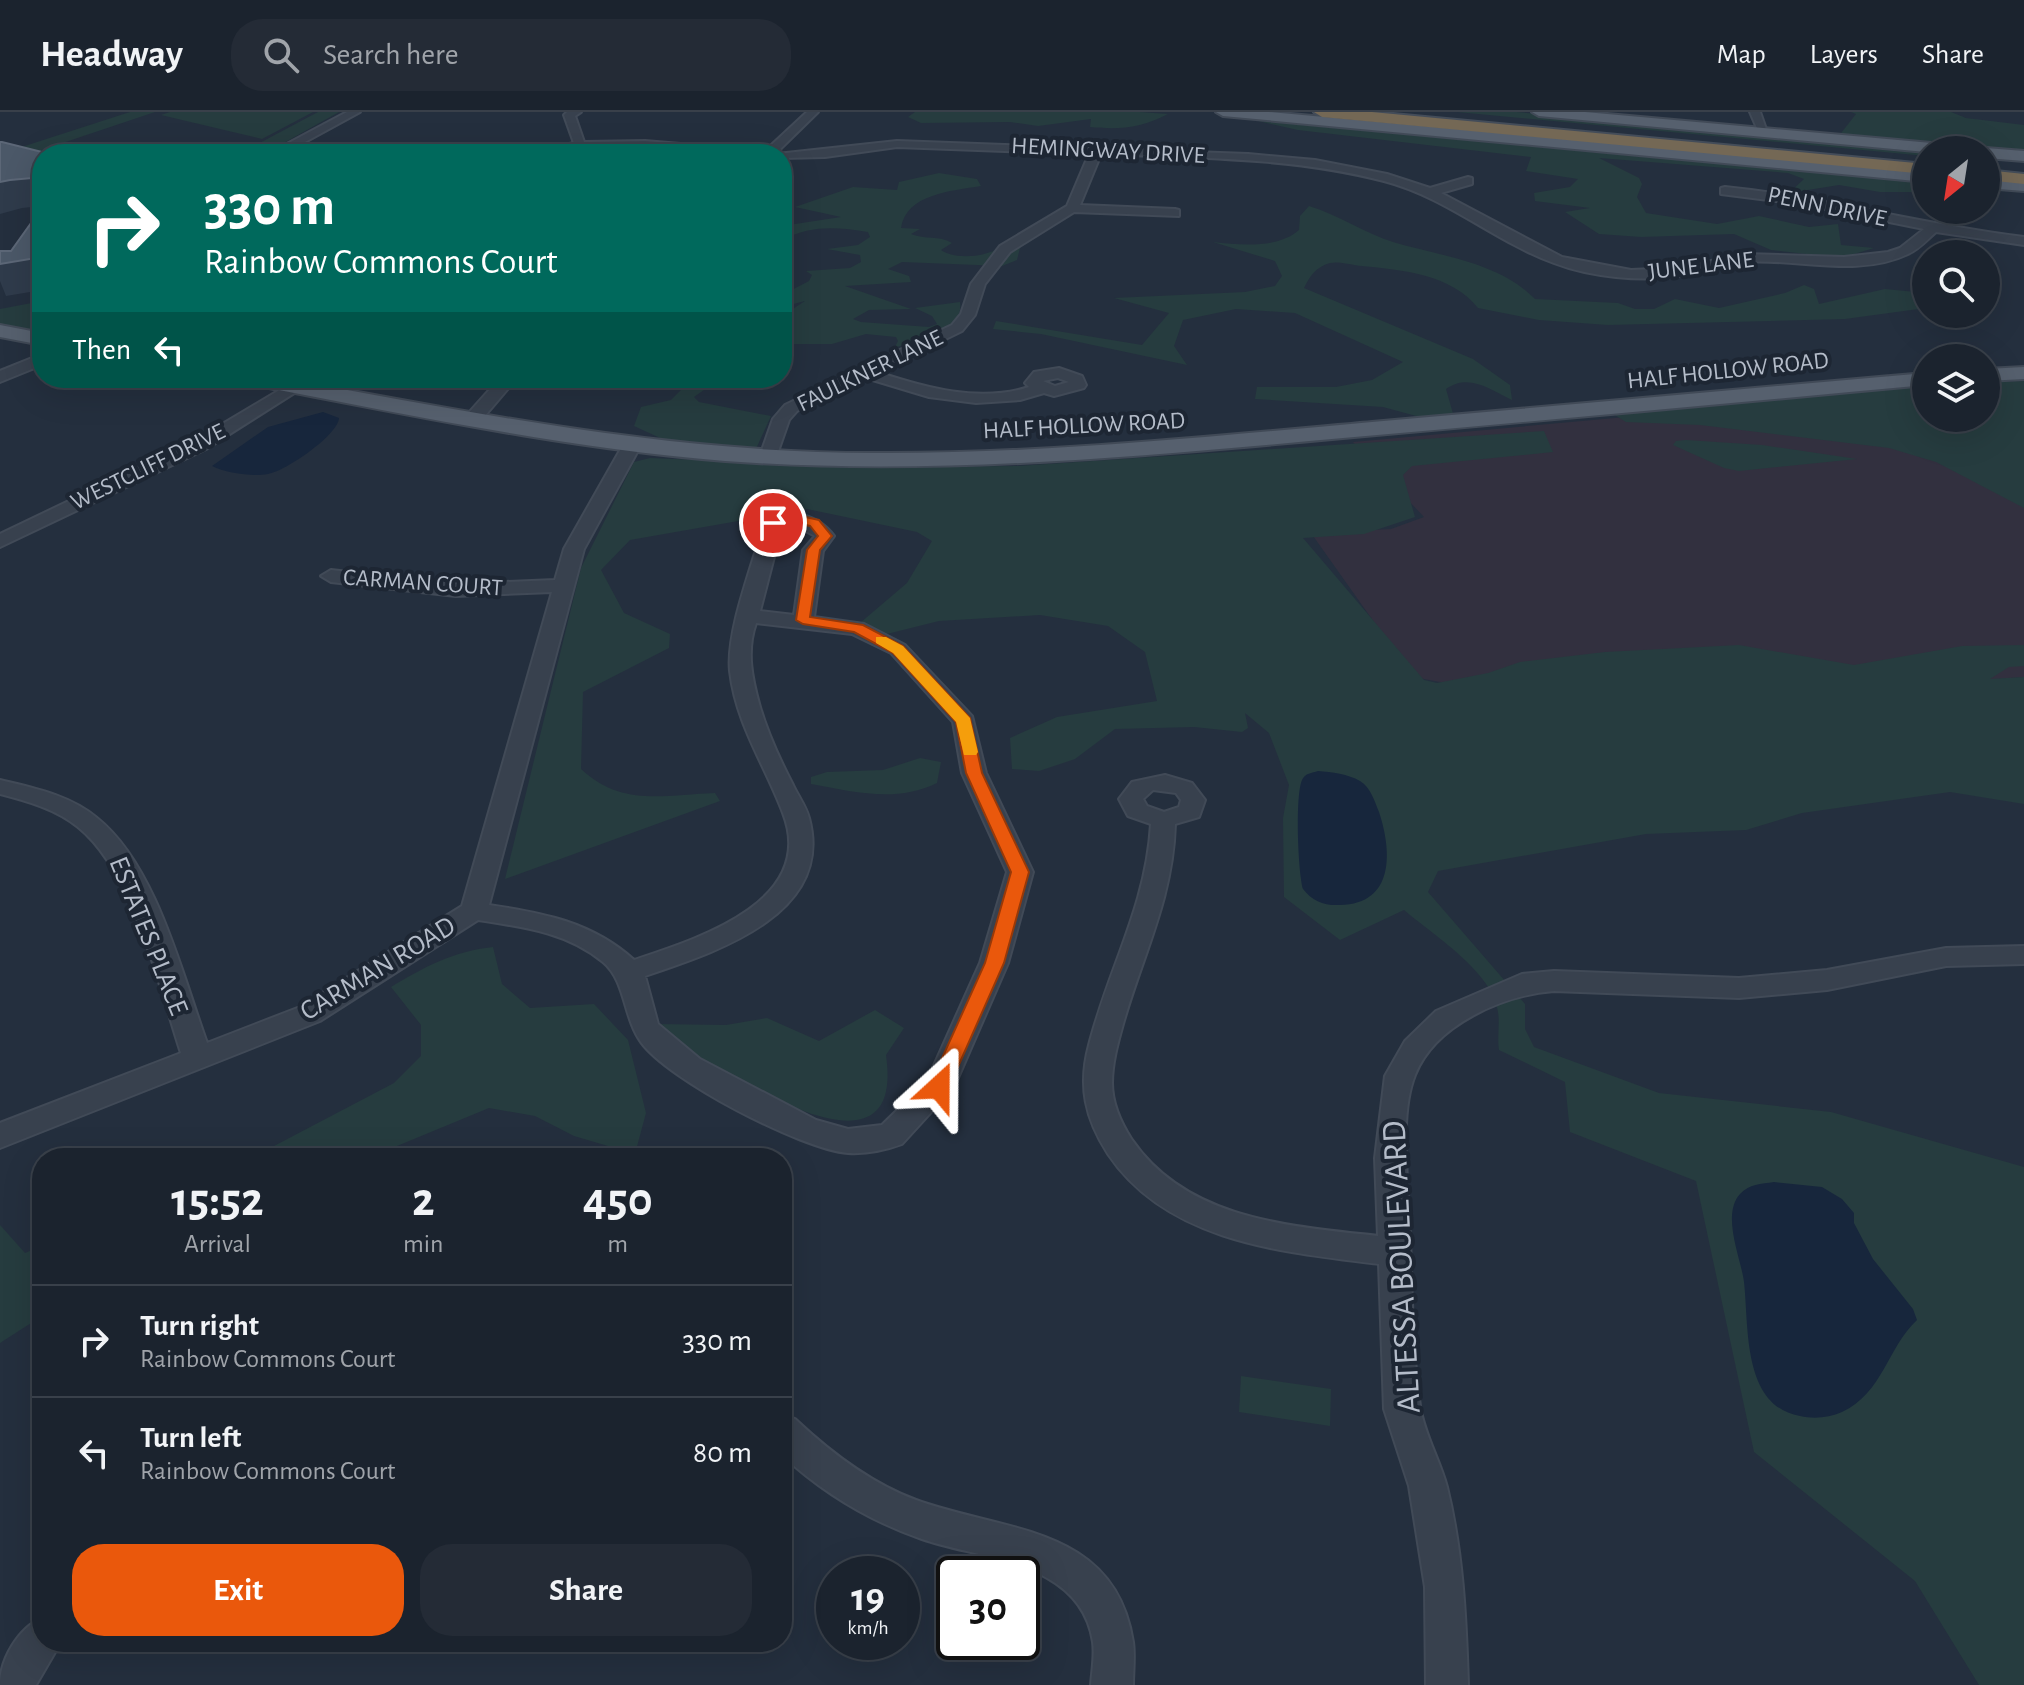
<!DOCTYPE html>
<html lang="en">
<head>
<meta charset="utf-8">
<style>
  :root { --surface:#1b232e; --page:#242b36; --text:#f1f3f6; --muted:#a0a4aa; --line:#39404a; --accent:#ea580c }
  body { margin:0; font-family:"Alegreya Sans",sans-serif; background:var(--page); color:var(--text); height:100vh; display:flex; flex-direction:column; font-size:30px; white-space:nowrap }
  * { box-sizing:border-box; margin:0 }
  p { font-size:26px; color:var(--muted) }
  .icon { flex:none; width:44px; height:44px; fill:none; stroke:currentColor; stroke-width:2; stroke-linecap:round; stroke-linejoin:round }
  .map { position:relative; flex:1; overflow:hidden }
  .panel { position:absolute; left:32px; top:1036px; width:760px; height:504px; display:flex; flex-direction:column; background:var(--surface); border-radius:32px; box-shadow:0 8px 32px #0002,0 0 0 2px var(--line) }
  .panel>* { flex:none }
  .hud { position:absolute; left:32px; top:32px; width:760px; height:244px; border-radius:32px; box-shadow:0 8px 32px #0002,0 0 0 2px var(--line); background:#00695c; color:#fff; overflow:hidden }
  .needle { width:52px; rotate:210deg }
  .fabs { position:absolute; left:1912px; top:24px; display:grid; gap:16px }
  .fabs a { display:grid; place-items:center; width:88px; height:88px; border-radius:50%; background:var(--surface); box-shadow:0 8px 32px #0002,0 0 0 2px var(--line); font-size:40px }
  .speed { position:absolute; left:816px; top:1444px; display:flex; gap:16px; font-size:40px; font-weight:700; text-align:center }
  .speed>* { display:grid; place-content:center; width:104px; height:104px; border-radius:50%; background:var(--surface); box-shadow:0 8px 32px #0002,0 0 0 2px var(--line); line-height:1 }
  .speed small { font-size:20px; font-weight:400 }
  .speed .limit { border:4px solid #111; border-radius:12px; background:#fff; color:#111 }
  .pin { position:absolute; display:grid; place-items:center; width:68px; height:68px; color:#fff; margin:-34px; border:4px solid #fff; border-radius:50%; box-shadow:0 2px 8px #0007 }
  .me { position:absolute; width:88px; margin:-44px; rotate:24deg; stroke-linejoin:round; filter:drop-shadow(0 0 6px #0008) }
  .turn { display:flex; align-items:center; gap:28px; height:168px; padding:0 40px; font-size:36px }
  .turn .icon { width:104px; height:104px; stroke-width:2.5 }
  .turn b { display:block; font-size:56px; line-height:68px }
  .then { display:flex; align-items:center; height:76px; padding:0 40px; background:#0003; gap:16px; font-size:30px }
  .eta { display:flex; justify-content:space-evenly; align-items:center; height:136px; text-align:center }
  .eta b { font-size:48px; font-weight:600; line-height:56px }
  .primary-button { display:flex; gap:16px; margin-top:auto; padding:16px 40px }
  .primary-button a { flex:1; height:92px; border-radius:32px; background:var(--accent); color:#fff; font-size:32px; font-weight:600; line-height:92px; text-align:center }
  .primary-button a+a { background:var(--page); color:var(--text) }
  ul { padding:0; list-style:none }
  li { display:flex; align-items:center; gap:24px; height:112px; padding:0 40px; border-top:2px solid var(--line) }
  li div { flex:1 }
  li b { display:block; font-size:30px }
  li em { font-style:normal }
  header { display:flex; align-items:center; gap:48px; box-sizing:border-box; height:112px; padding:0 40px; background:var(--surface); border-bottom:2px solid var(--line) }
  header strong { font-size:38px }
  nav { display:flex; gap:44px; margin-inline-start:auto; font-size:28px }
  .search { width:560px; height:72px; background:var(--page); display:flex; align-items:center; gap:20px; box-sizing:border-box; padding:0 28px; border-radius:32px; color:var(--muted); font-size:30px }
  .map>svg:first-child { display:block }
  .medical { fill:#32303f }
  .green { fill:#263c3f }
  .water { fill:#17263c }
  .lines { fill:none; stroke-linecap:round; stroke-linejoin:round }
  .minor-casing { stroke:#414a57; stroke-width:4 }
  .major-casing { stroke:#414a57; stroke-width:4 }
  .highway-casing { stroke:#434c59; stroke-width:4 }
  .minor { fill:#38414e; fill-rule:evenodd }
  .major { fill:#56606e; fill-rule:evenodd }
  .highway { fill:#746855; fill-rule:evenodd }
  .shaded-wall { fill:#2f3b4b }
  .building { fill:#4b5868; stroke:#5c6777; stroke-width:2 }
  .route { fill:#ea580c; stroke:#983908; stroke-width:2 }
  .slow { fill:#f59e0b }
  .labels { text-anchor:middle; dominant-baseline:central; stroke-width:8; stroke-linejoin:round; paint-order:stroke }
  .far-street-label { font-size:24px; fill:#b4bcc9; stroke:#1d2633 }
  .street-label { font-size:28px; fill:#b4bcc9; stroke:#1d2633 }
  .near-street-label { font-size:34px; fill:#b4bcc9; stroke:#1d2633 }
</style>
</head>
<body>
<header>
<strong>Headway</strong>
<div class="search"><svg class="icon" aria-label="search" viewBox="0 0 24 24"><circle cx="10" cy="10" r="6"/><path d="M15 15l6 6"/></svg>Search here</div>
<nav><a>Map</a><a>Layers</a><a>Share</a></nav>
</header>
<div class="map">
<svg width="2024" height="1573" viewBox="0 0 2024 1573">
  <rect width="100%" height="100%" fill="#242f3e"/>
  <polygon class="medical" points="1878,282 2024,365 2024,565 1593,598 1413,565 1311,421 1391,417 1424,405 1353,330"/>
  <g class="green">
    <polygon points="130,0 155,0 0,52 0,42"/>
    <polygon points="170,0 313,0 262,27 161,3"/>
    <polygon points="318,0 339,0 264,42 239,42"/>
    <path d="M915,0H1140L1168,2C1142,16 1119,18 1090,15L1091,7L1038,14L1010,10L921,11L908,5Z"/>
    <polygon points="1457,0 1517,0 1942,38 1926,38 1926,44"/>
    <polygon points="1851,0 1951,0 1966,6 2024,13 2024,41 1838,25 1856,2"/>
    <polygon points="1258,9 1926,71 1926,80 1880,80 1839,73 1789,81 1804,67 1788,61 1599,46 1639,66 1642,72 1637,85 1646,101 1717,112 1759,104 1809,115 1838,112 1841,133 1874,136 1841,146 1771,138 1734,122 1641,125 1599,122 1565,100 1590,96 1535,89 1534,81 1570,75 1578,67 1526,59 1531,45 1298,18"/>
    <path d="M939,61L977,67L981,74C951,79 906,82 901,116L920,117L911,122C925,128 939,123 952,131L941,138C956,149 996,145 1006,129L1021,132L1017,148L1002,154L902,150L888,157L909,164L911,170L845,174L911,197L869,198L853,207L861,210L929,215L937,212L932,204L915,196L960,190C965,219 918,231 895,235L898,229L896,225L866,222L832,232H782V204L805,189L782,195V183L809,169L812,163L806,159L850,156L861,150L860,143L827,137L858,133L870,125L868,120C837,115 811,113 782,128V114L841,105L795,95L853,75L897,78L899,70Z"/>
    <path d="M1309,94C1339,103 1364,121 1393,130C1440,144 1499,150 1535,187L1618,191L1635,197H1654L1675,187L1719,196L1785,181L1804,173L1814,177L1819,192L1885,177L1926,181V196L1845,207L1608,213L1539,208L1478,196C1451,162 1402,158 1362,154C1352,153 1339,149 1330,151C1317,154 1309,165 1304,176L1473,247L1510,273L1512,288C1489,277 1469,261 1446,277L1454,305L1431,308L1383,295L1255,287L1257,275H1336L1372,268L1403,250L1295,201L1236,197L1183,208L1174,234L1187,253L1041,222L993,217L996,209L1142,233L1169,201L1114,186L1245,180L1275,174L1282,164L1275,149L1213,130C1241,133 1277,137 1299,118L1300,104Z"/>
    <polygon points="42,189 42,223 0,216 0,197"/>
    <polygon points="693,266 721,266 694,285 699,290 771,304 755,339 671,331 634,314 641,295 671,288"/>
    <polygon points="2024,269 2024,396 1936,350 1889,336 1700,313 1626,310 1610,300 1926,274 1926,306 1986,306 1986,270"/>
    <path d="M1544,319L1553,340L1412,354L1403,363L1415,405L1364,422L1303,426L1424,568L1437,571L1488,561L1520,550L1605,540L1739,533L1854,553L1962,534L2024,533V554L2009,555L1990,567L2024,565V692L1950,680L1802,701L1746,718L1646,722L1438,759L1428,780L1525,892V917L1534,935L1659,981L1831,1000L2024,1055V1573H1979L1915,1469L1754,1340L1696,1069L1570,1020L1565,970L1499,938C1497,925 1500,912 1498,900C1494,861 1432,822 1404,798L1340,828L1284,785L1283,706L1289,673L1269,621L1245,601L1248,616L1242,620L1194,615L1115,617L1075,647L1039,659L1012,657L1010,626L1057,605L1157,589L1145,540L1108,514L1040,503L939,509L883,523L860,511L907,471L932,429L917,420L807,397L630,428L601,458L624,501L670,522L669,536L583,580L581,657C622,695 663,683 715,681L720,689L505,767L581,456L634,350L650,346L872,355L1018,354Z"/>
    <polygon points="1686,328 1762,333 1857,347 1739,359 1724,356 1673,333 1676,329"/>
    <path d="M920,646L941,650L937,671C896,691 855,680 811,672V665L827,660L883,658Z"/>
    <path d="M493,835L502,872L530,896L594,892L628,928L646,1001L635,1042L574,1024L535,1004L489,996L368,1046H251L394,971L421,944V913L391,875C424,855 454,839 493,835Z"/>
    <path d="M875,898L904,916L886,943C900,1040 818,1008 764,982C746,973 726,966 708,955C689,943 672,926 655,912L726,913L767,906L819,929Z"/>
    <polygon points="0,1113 25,1141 42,1134 42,1204 0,1231"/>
    <polygon points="1241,1264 1331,1277 1330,1314 1239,1300"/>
  </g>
  <g class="water">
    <path d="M323,300L339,306C338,323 286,359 268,362C252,365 226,361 212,354L268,315Z"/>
    <path d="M1318,659C1332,660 1348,662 1360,669C1371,676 1374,688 1379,700C1392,739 1395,792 1340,793C1325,794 1312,789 1303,777C1298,759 1295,684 1302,668C1305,661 1312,661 1318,659Z"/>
    <path d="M1774,1070L1822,1075L1842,1087L1854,1101V1111L1873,1147L1913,1197L1917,1208C1887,1236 1883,1281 1842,1300C1829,1306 1813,1307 1800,1304C1742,1294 1749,1214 1744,1170C1741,1146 1721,1103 1740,1082C1749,1072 1761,1072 1774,1070Z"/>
  </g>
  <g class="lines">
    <defs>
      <g id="minor">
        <polygon points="347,0 360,0 283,42 268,42"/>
        <polygon points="567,0 581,0 575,4 584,30 645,29 765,39 807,0 818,0 775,42 615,36 520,42 574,31 564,3"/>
        <polygon points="1750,0 1760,0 1768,23 1760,23"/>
        <path d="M897,29L1248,42L1315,48L1387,62L1430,76L1468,65L1472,66V72L1441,81L1562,145L1631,158L1677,156L1745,142L1844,145L1888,140L1900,136L1924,117L1800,92L1721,82V76L1725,75C1826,85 1923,113 2024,125V133L1936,120C1928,127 1918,138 1908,142C1858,166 1797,146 1745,150C1723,152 1701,160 1680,164C1641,170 1590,165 1554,151C1494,129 1446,85 1384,69C1292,45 1195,46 1101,42L1080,93L1175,97L1179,98V104L1074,100L1010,140L985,172L975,203L962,219L878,260C925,276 980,291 1029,275L1025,271L1034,260L1059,256L1082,264L1086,273L1084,276L1054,284L1044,281L1020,288L976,291L929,285L866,266L797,299L789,308L775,348H763L760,344L773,307L785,293L952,213L961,202L971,172L1000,134L1067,94L1089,42L897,35L825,45L782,46V42H777ZM1058,266L1069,270L1055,274L1043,269Z"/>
        <polygon points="42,242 42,253 0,270 0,259"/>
        <polygon points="500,266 517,266 477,313 465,313 465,305"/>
        <polygon points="293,270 299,272 299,278 206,337 0,435 0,422 194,329"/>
        <path d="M632,328L641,333L584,437L489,793C543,801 592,810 634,848C697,827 818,790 783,701C765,653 736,612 730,559C726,519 753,452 764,411C784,391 819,404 834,424L823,439L814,505L864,512L905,533L972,604L986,661L1033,760L1008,851L954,975L902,1032C886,1038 865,1042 848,1041C801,1037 668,968 641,930C623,905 626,869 603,850C567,820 523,815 478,808L320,909L0,1036V1011L181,941C159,875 134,760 78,715C56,697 27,689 0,682V668C33,676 70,683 97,706C156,753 182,862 207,931L300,895L462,794L552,480L456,484L331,470L321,464L331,458L456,472L555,468L564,437L623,333ZM795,413L815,424L803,438L794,503L760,499L782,414ZM756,511L852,522L891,541L953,610L962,661L1007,760L980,851L927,969L882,1013L848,1017L816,1008L700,947L658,912L645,864C715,840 835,803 809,706C806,694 798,684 793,673C780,648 768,622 760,595C752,567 746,539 756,511Z"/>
        <path d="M1165,663L1192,671L1205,688L1199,705L1175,712C1173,786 1143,842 1123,912C1118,930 1112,951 1112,971C1112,992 1121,1011 1132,1028C1187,1108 1289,1114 1378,1124L1375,1046L1385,964L1405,929L1436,899L1522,862L1554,859L1739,866L1827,858L1946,836L2024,834V852L1946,854L1827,878L1739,886L1554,879C1504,883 1435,912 1415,963C1400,1000 1407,1061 1409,1101C1412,1164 1411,1231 1420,1294C1424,1322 1440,1348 1447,1375C1463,1440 1466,1506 1468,1573H1426L1425,1475L1409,1374L1384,1297L1379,1152C1282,1140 1167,1130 1108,1042C1085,1006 1078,974 1089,933C1109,855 1146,795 1151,712L1128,704L1119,687L1132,670ZM1153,678L1176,681L1181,688L1179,695L1164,700L1147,694L1143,687Z"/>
        <path d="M782,1302L795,1307C830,1340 870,1371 916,1388C1003,1420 1115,1413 1133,1530C1135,1544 1133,1559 1133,1573H1091C1092,1559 1095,1544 1093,1530C1081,1449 983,1448 922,1427C870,1409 823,1381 782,1343Z"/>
        <path d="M42,1506V1530H61L36,1573H0C0,1548 18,1516 42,1506Z"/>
      </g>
      <g id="major">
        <polygon points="1216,0 1269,0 1926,60 1926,70 1223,4"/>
        <polygon points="1532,0 1585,0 1954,33 1962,38 1926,40 1539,4"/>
        <polygon points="1986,36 2024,39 2024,49 1986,46 1986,38 1981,38"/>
        <polygon points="1986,66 2024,69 2024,79 1986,76"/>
        <polygon points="0,213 42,221 42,233 0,225"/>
        <polygon points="2024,255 2024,267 1986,269 1986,257"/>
        <path d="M1926,261V273C1732,291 1537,309 1343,326C1138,345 931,364 725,349C564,336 406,302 248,272L238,266H282C480,302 672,341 874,341C1040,342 1206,325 1372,310C1556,294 1741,277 1926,261Z"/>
      </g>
      <g id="highway">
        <polygon points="1314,0 1372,0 1926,52 1926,62 1322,5"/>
        <polygon points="1986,58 2024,62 2024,72 1986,68"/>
      </g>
    </defs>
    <use href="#minor" class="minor-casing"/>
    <use href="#major" class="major-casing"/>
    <use href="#highway" class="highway-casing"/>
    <use href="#minor" class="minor"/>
    <use href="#major" class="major"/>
    <use href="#highway" class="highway"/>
  </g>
  <g class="shaded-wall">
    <polygon points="32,66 42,68 42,94 22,96 0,102 0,70 10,68"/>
    <polygon points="42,145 42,178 6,184 0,169 0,152"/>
  </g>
  <g class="building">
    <polygon points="0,30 2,30 50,42 42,42 42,68 34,71 32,66 10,68 0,70"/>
    <polygon points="39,100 42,101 42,140 41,140 42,145 0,152 0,139 11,139"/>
  </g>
  <polygon class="route" points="787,401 819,408 832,424 820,438 810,505 863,513 903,534 970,606 982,661 1029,760 1004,851 949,975 939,983 929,975 985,851 1011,760 966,661 956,610 893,541 854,520 803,512 796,508 807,438 818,424 810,414 788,409 773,415 766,411"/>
  <polygon class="slow" points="876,525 886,525 903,534 970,606 978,640 976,643 964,643 956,610 893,541 876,531"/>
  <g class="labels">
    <g class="far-street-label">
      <text transform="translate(1108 39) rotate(3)">HEMINGWAY DRIVE</text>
      <text transform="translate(1827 95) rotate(12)">PENN DRIVE</text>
      <text transform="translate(1701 154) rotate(-7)">JUNE LANE</text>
      <text transform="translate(870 259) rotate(-26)">FAULKNER LANE</text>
      <text transform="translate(1728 259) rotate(-6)">HALF HOLLOW ROAD</text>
      <text transform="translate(1084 314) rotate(-3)">HALF HOLLOW ROAD</text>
      <text transform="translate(148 355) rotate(-26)">WESTCLIFF DRIVE</text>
      <text transform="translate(423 471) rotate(4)">CARMAN COURT</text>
    </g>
    <g class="street-label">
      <text transform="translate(148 824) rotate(68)">ESTATES PLACE</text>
      <text transform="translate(378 857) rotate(-31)">CARMAN ROAD</text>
    </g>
    <g class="near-street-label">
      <text transform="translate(1402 1155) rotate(-93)">ALTESSA BOULEVARD</text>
    </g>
  </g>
</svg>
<div class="fabs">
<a><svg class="needle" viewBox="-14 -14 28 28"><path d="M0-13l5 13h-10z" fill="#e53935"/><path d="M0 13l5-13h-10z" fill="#a0a4aa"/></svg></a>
<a><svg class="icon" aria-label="search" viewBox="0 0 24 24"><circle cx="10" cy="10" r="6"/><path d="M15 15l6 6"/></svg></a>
<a><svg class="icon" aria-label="layers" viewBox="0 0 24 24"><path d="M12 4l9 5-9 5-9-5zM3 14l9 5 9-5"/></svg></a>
</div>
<div class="speed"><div>19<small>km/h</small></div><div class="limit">30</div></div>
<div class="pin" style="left:773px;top:411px;background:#d93025"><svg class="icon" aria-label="arrive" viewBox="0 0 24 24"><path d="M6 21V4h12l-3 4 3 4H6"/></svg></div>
<svg class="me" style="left:939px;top:975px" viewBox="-20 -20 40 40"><path d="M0-17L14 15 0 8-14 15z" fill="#ea580c" stroke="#fff" stroke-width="4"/></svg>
<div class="hud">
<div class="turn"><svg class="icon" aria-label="right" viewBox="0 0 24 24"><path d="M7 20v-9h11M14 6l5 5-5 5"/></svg><div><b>330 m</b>Rainbow Commons Court</div></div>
<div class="then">Then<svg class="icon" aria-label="left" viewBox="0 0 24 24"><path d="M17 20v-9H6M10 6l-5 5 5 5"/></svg></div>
</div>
<section class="panel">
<div class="eta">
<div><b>15:52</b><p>Arrival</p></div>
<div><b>2</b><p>min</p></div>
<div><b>450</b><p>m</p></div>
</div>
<ul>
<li><svg class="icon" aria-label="right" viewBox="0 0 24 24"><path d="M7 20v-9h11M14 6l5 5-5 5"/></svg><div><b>Turn right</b><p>Rainbow Commons Court</p></div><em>330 m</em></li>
<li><svg class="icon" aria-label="left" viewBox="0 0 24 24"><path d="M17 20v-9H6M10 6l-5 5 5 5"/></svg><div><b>Turn left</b><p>Rainbow Commons Court</p></div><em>80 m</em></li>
</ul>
<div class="primary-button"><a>Exit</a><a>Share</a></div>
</section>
</div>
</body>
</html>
